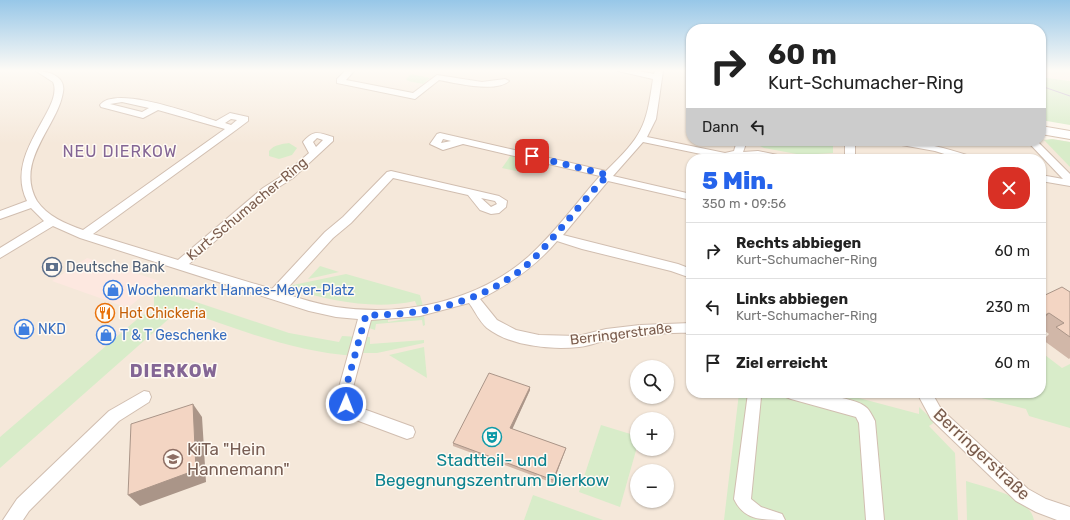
<!DOCTYPE html>
<html lang="de">
<head>
<meta charset="utf-8">
<style>
  :root { --surface:#fff; --page:#f2f2f2; --text:#222; --muted:#767676; --line:#e0e0e0; --accent:#2563eb }
  body { margin:0; font-family:Rubik,sans-serif; background:var(--page); color:var(--text); height:100vh; display:flex; flex-direction:column; font-size:15px; white-space:nowrap }
  * { box-sizing:border-box; margin:0 }
  p { font-size:13px; color:var(--muted) }
  .icon { flex:none; width:22px; height:22px; fill:none; stroke:currentColor; stroke-width:2; stroke-linecap:round; stroke-linejoin:round }
  .map { position:relative; flex:1; overflow:hidden }
  .panel { position:absolute; left:686px; top:154px; width:360px; height:244px; display:flex; flex-direction:column; background:var(--surface); border-radius:16px; box-shadow:0 1px 3px #0004 }
  .panel>* { flex:none }
  .guide { position:absolute; left:686px; top:24px; width:360px; height:122px; border-radius:16px; box-shadow:0 1px 3px #0004; background:#fff; color:var(--text); overflow:hidden }
  .buttons { position:absolute; left:630px; top:360px; display:grid; gap:8px }
  .buttons a { display:grid; place-items:center; width:44px; height:44px; border-radius:50%; background:var(--surface); box-shadow:0 1px 3px #0004; font-size:20px }
  .pin { position:absolute; display:grid; place-items:center; width:34px; height:34px; color:#fff; margin:-17px; border-radius:8px; box-shadow:0 2px 6px #0006 }
  .me { position:absolute; width:44px; margin:-22px; rotate:1deg; stroke-linejoin:round; filter:drop-shadow(0 0 3px #0008) }
  .turn { display:flex; align-items:center; gap:14px; height:84px; padding:0 16px; font-size:18px }
  .turn .icon { width:52px; height:52px; stroke-width:2.5 }
  .turn b { display:block; font-size:28px; line-height:34px }
  .then { display:flex; align-items:center; height:38px; padding:0 16px; background:#0003; gap:8px; font-size:15px }
  .round { display:grid; place-items:center; flex:none; width:42px; height:42px; border-radius:16px; background:var(--page) }
  .overview { display:flex; align-items:center; justify-content:space-between; height:68px; padding:0 16px }
  h1 { font-size:24px; font-weight:800; line-height:30px; color:var(--accent) }
  ul { padding:0; list-style:none }
  li { display:flex; align-items:center; gap:12px; height:56px; padding:0 16px; border-top:1px solid var(--line) }
  li div { flex:1 }
  li b { display:block; font-size:15px }
  li em { font-style:normal }
  .map>svg:first-child { display:block }
  .residential { fill:#f5e8da; fill-rule:evenodd }
  .commercial { fill:#fde8e0 }
  .green { fill:#d8ecc9 }
  .lines { fill:none; stroke-linecap:round; stroke-linejoin:round }
  .minor-casing { stroke:#d1beb0; stroke-width:2 }
  .secondary-casing { stroke:#d6c0b0; stroke-width:2 }
  .minor { fill:#fff; fill-rule:evenodd }
  .secondary { fill:#fff; fill-rule:evenodd }
  .tram { stroke:#b9a8c9; stroke-width:1 }
  .wall { fill:#d1b7a8 }
  .shaded-wall { fill:#aa9588 }
  .building { fill:#f3d5c3; stroke:#aa9588 }
  .route { stroke:#2563eb; stroke-width:7; stroke-dasharray:0 12.6 }
  .labels { text-anchor:middle; dominant-baseline:central; stroke-width:3; stroke-linejoin:round; paint-order:stroke }
  .street-label { font-size:14px; fill:#7a5c4d; stroke:#fffaf3 }
  .service-label { font-size:14px; fill:#4e5e75; stroke:#fffaf3; text-anchor:start }
  .shop-label { font-size:14px; fill:#366cbe; stroke:#fffaf3; text-anchor:start }
  .food-label { font-size:14px; fill:#c56008; stroke:#fffaf3; text-anchor:start }
  .quarter-label { font-size:16px; letter-spacing:1px; fill:#846695; stroke:#fffaf3 }
  .near-education-label { font-size:17px; fill:#785e54; stroke:#fffaf3; text-anchor:start }
  .near-street-label { font-size:17px; fill:#7a5c4d; stroke:#fffaf3 }
  .near-culture-label { font-size:17px; fill:#0d838f; stroke:#fffaf3 }
  .district-label { font-size:18px; font-weight:bold; letter-spacing:1px; fill:#846695; stroke:#fffaf3 }
</style>
</head>
<body>
<div class="map">
<svg width="1070" height="520" viewBox="0 0 1070 520">
  <rect width="100%" height="100%" fill="#fdf6ec"/>
  <path class="residential" d="M0,71H691V141H1041V139L1048,140L1052,139L1070,142V520H0ZM691,159H1041V393H691ZM637,367H667V397H637ZM637,419H667V449H637ZM637,471H667V501H637Z"/>
  <g class="commercial">
    <polygon points="1041,71 1070,71 1070,81 1041,77"/>
    <polygon points="87,258 160,281 128,308 52,281"/>
  </g>
  <g class="green">
    <polygon points="411,74 430,78 423,84 408,81 406,79"/>
    <polygon points="1041,77 1070,81 1070,125 1041,120"/>
    <polygon points="1052,139 1070,142 1070,167 1044,140"/>
    <polygon points="759,141 833,141 833,153 817,154 813,157 764,148 758,145"/>
    <path d="M289,143L297,148L292,155L279,159L269,156V151C274,145 281,144 289,143Z"/>
    <polygon points="511,155 534,160 525,173 502,168"/>
    <polygon points="320,266 339,272 308,279"/>
    <path d="M346,274L420,295L423,306H417L415,301C374,310 333,301 293,290L288,295L281,293L288,286Z"/>
    <path d="M160,290L289,333L339,342L342,336L360,337L355,356C294,352 237,329 180,309L0,468V437L142,315L154,313V295Z"/>
    <polygon points="424,314 425,325 423,326 422,320 376,324 375,330 369,328 370,321 388,318 388,322 417,317 417,315"/>
    <polygon points="363,337 370,337 370,344 424,340 424,343 377,353 358,353"/>
    <polygon points="424,347 427,378 389,355"/>
    <polygon points="1041,352 1062,368 1070,364 1070,428 1029,416 1026,409 961,393 1041,393"/>
    <polygon points="739,393 840,393 919,414 919,407 935,422 929,426 955,453 958,520 724,520"/>
    <polygon points="601,425 637,436 637,447 620,507 579,492"/>
    <path d="M966,481C987,488 1029,496 1034,520H967Z"/>
    <polygon points="533,495 603,520 524,520"/>
  </g>
  <g class="lines">
    <defs>
      <g id="minor">
        <path d="M36,71C48,71 66,76 63,92C58,126 14,161 37,201C47,216 66,224 83,230L225,129L158,110L143,118L101,107L100,105C115,85 193,114 216,121L230,113L248,117V121L236,130L93,234L178,260L263,188L285,174L309,153L303,142C314,129 319,133 333,137V141L293,178L271,192L189,264L272,289L325,232L343,217L387,172L391,171L499,196L507,201L506,207L499,213L491,214L480,210L468,195L393,178L351,223L333,238L283,293C301,299 318,304 336,307C402,317 477,302 528,257C555,233 576,203 600,176L463,144L443,150L430,144L437,134L440,133L606,171C642,136 646,128 653,79L618,71H638L654,74L655,71H663L656,119L647,137L725,153L734,151L737,141H747L743,152L758,151L787,157L789,159L758,157L725,159L643,142L613,176L691,194V200L608,181L563,235L678,264L691,269V278L671,271L582,249L557,241C535,267 510,284 480,299L497,320L516,330L539,335L578,336L606,329L640,325L691,323V333C664,332 638,335 611,339C600,341 590,346 579,347C550,350 510,346 487,328C479,321 475,311 469,303L420,316L371,320L352,391L353,402L358,407L413,427L415,432L413,437L407,439L348,417L338,404V391L358,319L336,317L309,311L80,238L53,226L0,258V248L44,221L31,208L0,219V211L27,201C3,153 65,108 53,82ZM122,102L149,108L142,112L110,104ZM231,119L237,120L231,125L225,123ZM317,138L323,140L316,147L313,142ZM443,139L451,141L441,143ZM481,198L495,201L497,204L491,207Z"/>
        <path d="M345,71H354L346,80L413,93L437,75L482,82L505,79L509,81C496,93 455,83 439,80L415,99L337,83V79Z"/>
        <rect x="845" y="141" width="10" height="18"/>
        <path d="M891,141C921,141 946,148 973,157L975,159H960L935,151L896,144Z"/>
        <polygon points="1027,141 1037,141 1070,174 1070,186 1041,181 1041,175 1063,179"/>
        <polygon points="144,391 149,392 151,397 149,402 119,421 29,511 23,520 3,520 17,499 109,411"/>
        <path d="M748,393H763L761,397L751,499L761,507L782,514L785,520C760,520 744,520 734,499Z"/>
        <path d="M784,393C802,393 854,395 867,408C870,411 873,417 875,421L884,520H866L859,423L856,417L791,399L786,397Z"/>
        <polygon points="917,393 932,393 941,409 1028,489 1046,499 1070,507 1070,520 1057,520 1036,512 1016,501 931,419"/>
      </g>
      <polygon id="secondary" points="1041,126 1070,131 1070,139 1041,134"/>
    </defs>
    <use href="#minor" class="minor-casing"/>
    <use href="#secondary" class="secondary-casing"/>
    <use href="#minor" class="minor"/>
    <use href="#secondary" class="secondary"/>
    <polyline class="tram" points="1041,86 1070,96"/>
  </g>
  <g class="wall">
    <polygon points="1070,292 1070,358 1069,359 1043,340 1049,334 1041,328 1041,297"/>
    <polygon points="530,387 530,390 512,429 566,448 565,451 553,483 453,446 453,443"/>
  </g>
  <g class="shaded-wall">
    <polygon points="1049,313 1041,322 1041,317"/>
    <polygon points="530,387 530,390 511,432 510,428"/>
    <polygon points="193,404 202,417 206,482 140,506 128,495"/>
    <polygon points="566,448 565,451 553,483 553,480"/>
  </g>
  <g class="building">
    <polygon points="1062,287 1070,292 1070,337 1056,327 1064,323 1049,313 1041,317 1041,297"/>
    <polygon points="489,373 530,387 510,428 566,448 553,480 453,443"/>
    <polygon points="193,404 196,470 128,495 131,424"/>
  </g>
  <linearGradient id="sky" x2="0" y2="1"><stop stop-color="#97c7e8"/><stop offset="0.49" stop-color="#fefbf6"/><stop offset="1" stop-color="#fefbf6" stop-opacity="0"/></linearGradient>
  <rect width="1070" height="144" fill="url(#sky)"/>
  <g class="lines">
    <path class="route" d="M346,404L345,391L366,315C425,316 495,300 537,255C562,229 583,200 608,175L532,156"/>
  </g>
  <defs>
    <symbol id="bank-ring" viewBox="-11 -11 22 22"><circle r="9.5" fill="#fffaf3" stroke="#5c6f8a" stroke-width="1.5"/><path d="M-6-4H6V4H-6ZM0-2.3a2.3 2.3 0 1 0 0 4.6a2.3 2.3 0 1 0 0-4.6Z" fill="#5c6f8a"/></symbol>
    <symbol id="shop-ring" viewBox="-11 -11 22 22"><circle r="9.5" fill="#fffaf3" stroke="#3f7fe0" stroke-width="1.5"/><path d="M-5-2.5h2.3a2.7 3.5 0 0 1 5.4 0H5L5.5 6h-11ZM-1.5-2.5h3a1.5 2.3 0 0 0-3 0Z" fill="#3f7fe0"/></symbol>
    <symbol id="restaurant-ring" viewBox="-11 -11 22 22"><circle r="9.5" fill="#fffaf3" stroke="#e8710a" stroke-width="1.5"/><path d="M-5-6h1v4h1v-4h1v4h1v-4h1v5L-1.5 .5V6h-2V.5L-5-1ZM5-6V6H3V1.5H1.5Q1.5-4 5-6Z" fill="#e8710a"/></symbol>
    <symbol id="theatre-ring" viewBox="-11 -11 22 22"><circle r="9.5" fill="#fffaf3" stroke="#0f9aa8" stroke-width="1.5"/><path d="M-5-5.5Q0-4 5-5.5V0Q5 5 0 6Q-5 5-5 0ZM-3.3-2.5H-1v1.5H-3.3ZM1-2.5H3.3v1.5H1ZM-2.8 1Q0 5.5 2.8 1Z" fill="#0f9aa8"/></symbol>
    <symbol id="school-ring" viewBox="-11 -11 22 22"><circle r="9.5" fill="#fffaf3" stroke="#8d6e63" stroke-width="1.5"/><path d="M0-5L7-2L0 1L-7-2ZM-4 1L0 2.5L4 1V4Q0 6-4 4Z" fill="#8d6e63"/></symbol>
  </defs>
  <g fill-rule="evenodd">
    <use href="#bank-ring" x="41" y="256" width="22" height="22"/>
    <use href="#shop-ring" x="102" y="279" width="22" height="22"/>
    <use href="#restaurant-ring" x="94" y="302" width="22" height="22"/>
    <use href="#shop-ring" x="13" y="318" width="22" height="22"/>
    <use href="#shop-ring" x="95" y="324" width="22" height="22"/>
    <use href="#theatre-ring" x="481" y="426" width="22" height="22"/>
    <use href="#school-ring" x="162" y="448" width="22" height="22"/>
  </g>
  <g class="labels">
    <g class="street-label">
      <text transform="translate(247 209) rotate(-40)">Kurt-Schumacher-Ring</text>
      <text transform="translate(621 334) rotate(-7)">Berringerstraße</text>
    </g>
    <g class="service-label">
      <text x="66" y="267">Deutsche Bank</text>
    </g>
    <g class="shop-label">
      <text x="127" y="290">Wochenmarkt Hannes-Meyer-Platz</text>
      <text x="38" y="329">NKD</text>
      <text x="120" y="335">T &amp; T Geschenke</text>
    </g>
    <g class="food-label">
      <text x="119" y="313">Hot Chickeria</text>
    </g>
    <g class="quarter-label">
      <text x="120" y="151">NEU DIERKOW</text>
    </g>
    <g class="near-education-label">
      <text x="187" y="449">KiTa "Hein<tspan x="187" dy="20">Hannemann"</tspan></text>
    </g>
    <g class="near-street-label">
      <text transform="translate(982 454) rotate(43)">Berringerstraße</text>
    </g>
    <g class="near-culture-label">
      <text x="492" y="460">Stadtteil- und<tspan x="492" dy="20">Begegnungszentrum Dierkow</tspan></text>
    </g>
    <g class="district-label">
      <text x="174" y="371">DIERKOW</text>
    </g>
  </g>
</svg>
<div class="buttons">
<a><svg class="icon" aria-label="search" viewBox="0 0 24 24"><circle cx="10" cy="10" r="6"/><path d="M15 15l6 6"/></svg></a>
<a>+</a>
<a>−</a>
</div>
<div class="pin" style="left:532px;top:156px;background:#d93025"><svg class="icon" aria-label="arrive" viewBox="0 0 24 24"><path d="M6 21V4h12l-3 4 3 4H6"/></svg></div>
<svg class="me" style="left:346px;top:404px" viewBox="-20 -20 40 40"><circle r="17" fill="#2563eb" stroke="#fff" stroke-width="3"/><path d="M0-11L8 9 0 5-8 9z" fill="#fff"/></svg>
<div class="guide">
<div class="turn"><svg class="icon" aria-label="right" viewBox="0 0 24 24"><path d="M7 20v-9h11M14 6l5 5-5 5"/></svg><div><b>60 m</b>Kurt-Schumacher-Ring</div></div>
<div class="then">Dann<svg class="icon" aria-label="left" viewBox="0 0 24 24"><path d="M17 20v-9H6M10 6l-5 5 5 5"/></svg></div>
</div>
<section class="panel">
<div class="overview"><div><h1>5 Min.</h1><p>350 m · 09:56</p></div><a class="round" style="background:#d93025;color:#fff"><svg class="icon" aria-label="close" viewBox="0 0 24 24"><path d="M6 6l12 12M18 6L6 18"/></svg></a></div>
<ul>
<li><svg class="icon" aria-label="right" viewBox="0 0 24 24"><path d="M7 20v-9h11M14 6l5 5-5 5"/></svg><div><b>Rechts abbiegen</b><p>Kurt-Schumacher-Ring</p></div><em>60 m</em></li>
<li><svg class="icon" aria-label="left" viewBox="0 0 24 24"><path d="M17 20v-9H6M10 6l-5 5 5 5"/></svg><div><b>Links abbiegen</b><p>Kurt-Schumacher-Ring</p></div><em>230 m</em></li>
<li><svg class="icon" aria-label="arrive" viewBox="0 0 24 24"><path d="M6 21V4h12l-3 4 3 4H6"/></svg><div><b>Ziel erreicht</b></div><em>60 m</em></li>
</ul>
</section>
</div>
</body>
</html>
